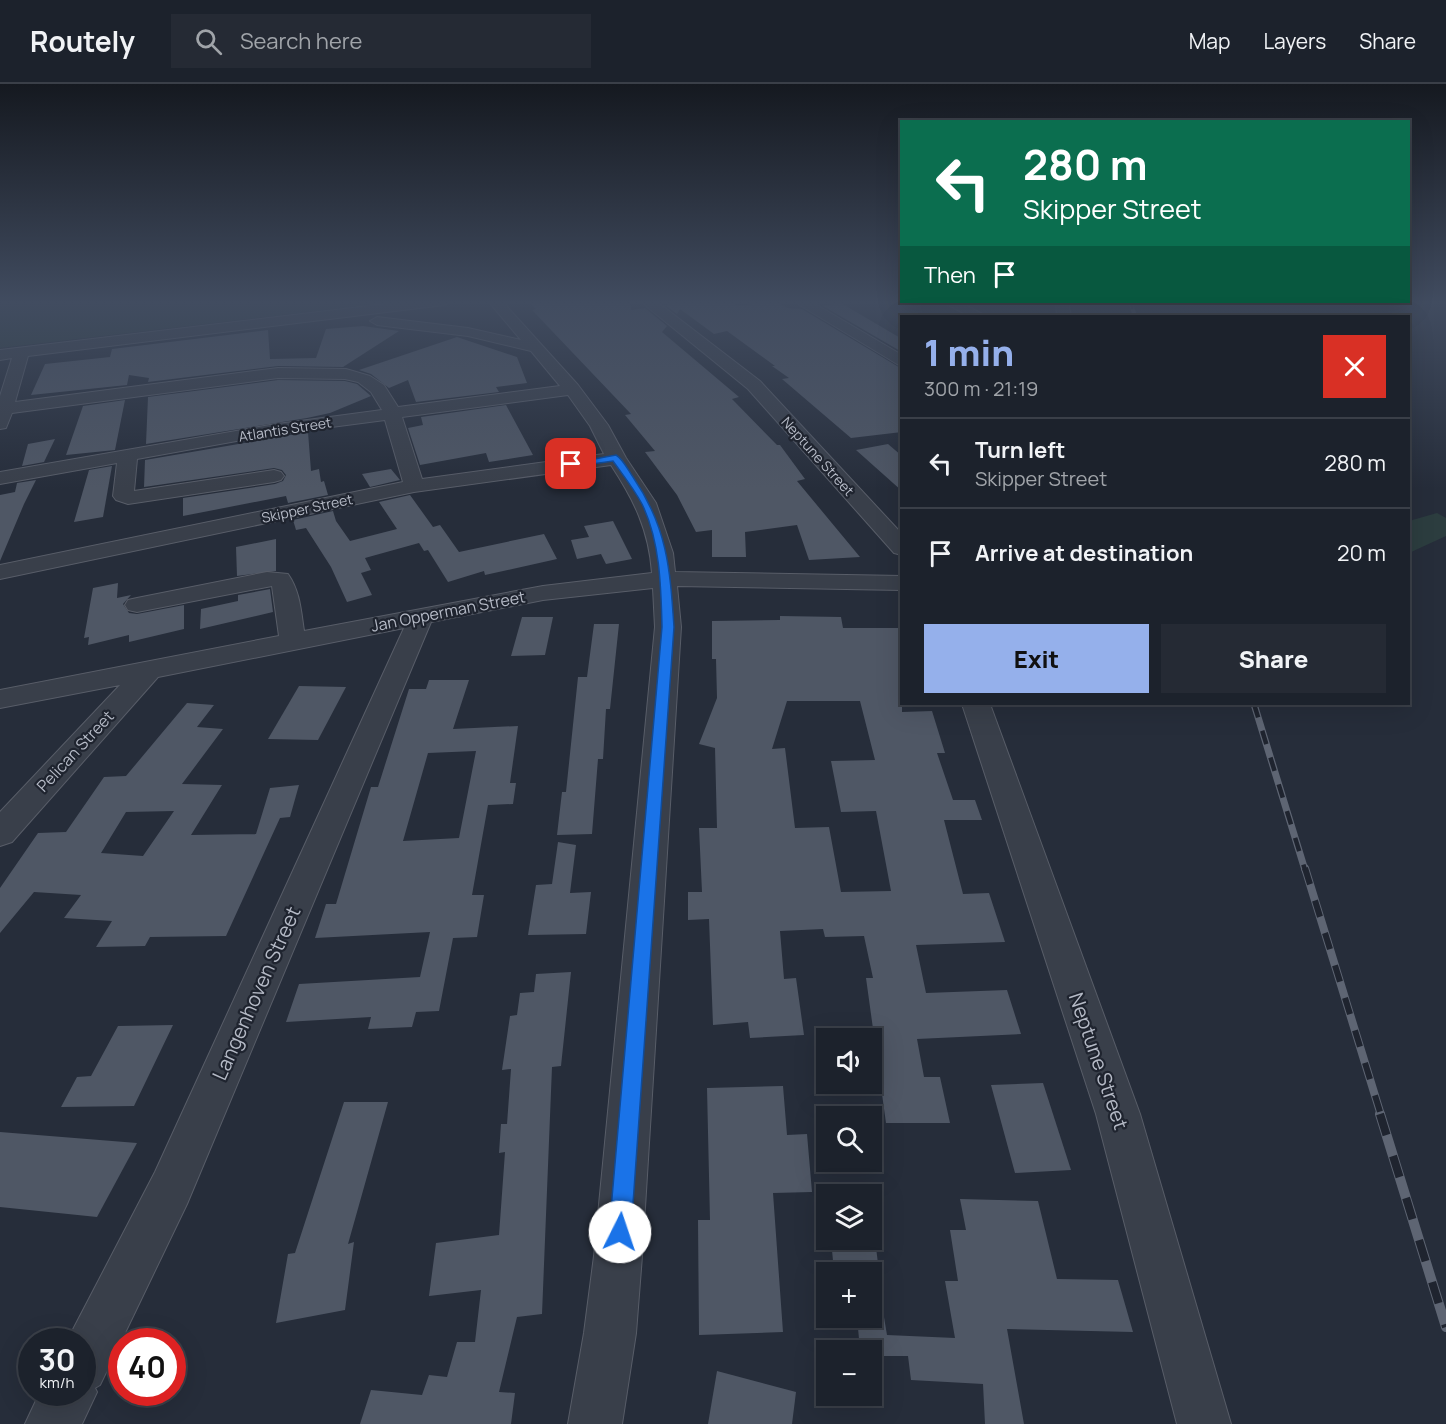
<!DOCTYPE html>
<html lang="en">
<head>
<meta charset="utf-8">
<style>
  :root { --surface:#1c222c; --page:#252a34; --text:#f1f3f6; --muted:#a0a4a9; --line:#3a3f48; --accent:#95b0eb }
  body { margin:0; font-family:Manrope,sans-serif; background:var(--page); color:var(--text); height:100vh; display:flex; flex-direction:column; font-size:22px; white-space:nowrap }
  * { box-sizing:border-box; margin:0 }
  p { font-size:20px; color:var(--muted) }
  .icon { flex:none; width:33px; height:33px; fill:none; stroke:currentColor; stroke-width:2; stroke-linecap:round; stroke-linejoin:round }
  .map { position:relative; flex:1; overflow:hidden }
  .details { position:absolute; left:900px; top:231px; width:510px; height:390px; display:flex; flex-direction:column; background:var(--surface); border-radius:0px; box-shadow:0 6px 24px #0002,0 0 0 2px var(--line) }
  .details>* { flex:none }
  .hud { position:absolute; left:900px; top:36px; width:510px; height:183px; border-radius:0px; box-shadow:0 6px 24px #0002,0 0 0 2px var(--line); background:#0b6e4f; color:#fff; overflow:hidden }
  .fabs { position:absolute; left:816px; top:944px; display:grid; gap:12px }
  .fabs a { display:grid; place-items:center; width:66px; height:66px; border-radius:0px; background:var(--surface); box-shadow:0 6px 24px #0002,0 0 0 2px var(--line); font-size:30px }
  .speed { position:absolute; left:18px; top:1244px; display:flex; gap:12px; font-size:30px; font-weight:700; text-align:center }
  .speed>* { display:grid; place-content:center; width:78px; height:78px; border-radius:50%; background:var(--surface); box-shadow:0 6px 24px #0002,0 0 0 2px var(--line); line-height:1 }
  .speed small { font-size:15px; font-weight:400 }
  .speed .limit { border:9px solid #d22; background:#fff; color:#111 }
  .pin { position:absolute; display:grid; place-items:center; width:51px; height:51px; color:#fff; margin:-26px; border-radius:12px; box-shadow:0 3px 9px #0006 }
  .me { position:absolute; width:66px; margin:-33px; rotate:4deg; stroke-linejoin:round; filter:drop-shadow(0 0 4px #0008) }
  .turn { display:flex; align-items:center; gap:21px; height:126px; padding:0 24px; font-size:27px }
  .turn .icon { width:78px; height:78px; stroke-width:2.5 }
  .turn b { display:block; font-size:42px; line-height:51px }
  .then { display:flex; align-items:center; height:57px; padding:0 24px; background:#0003; gap:12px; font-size:22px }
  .round { display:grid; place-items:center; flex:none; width:63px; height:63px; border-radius:0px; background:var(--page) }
  .overview { display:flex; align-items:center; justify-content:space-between; height:102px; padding:0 24px }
  h1 { font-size:36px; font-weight:800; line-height:45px; color:var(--accent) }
  .button { display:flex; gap:12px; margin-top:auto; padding:12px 24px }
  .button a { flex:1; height:69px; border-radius:0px; background:var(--accent); color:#111; font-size:24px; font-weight:800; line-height:69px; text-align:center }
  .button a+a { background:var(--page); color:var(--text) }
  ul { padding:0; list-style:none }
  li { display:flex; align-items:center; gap:18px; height:90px; padding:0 24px; border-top:2px solid var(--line) }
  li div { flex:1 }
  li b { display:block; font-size:22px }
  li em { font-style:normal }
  header { display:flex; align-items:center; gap:36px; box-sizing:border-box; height:84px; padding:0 30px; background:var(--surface); border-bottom:2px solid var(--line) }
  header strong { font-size:28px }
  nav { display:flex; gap:33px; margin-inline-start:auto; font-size:21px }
  .search { width:420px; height:54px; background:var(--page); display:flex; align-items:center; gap:15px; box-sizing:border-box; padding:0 21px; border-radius:0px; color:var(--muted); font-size:22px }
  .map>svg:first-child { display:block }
  .green { fill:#2c3d3f }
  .building { fill:#4f5765; fill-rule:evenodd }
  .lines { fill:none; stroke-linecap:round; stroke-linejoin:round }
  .minor-casing { stroke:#585d68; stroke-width:2 }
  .minor { fill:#393f4a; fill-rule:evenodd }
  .rail-far3-casing { stroke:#5e6573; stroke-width:4 }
  .rail-far2-casing { stroke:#5e6573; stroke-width:7 }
  .rail-far1-casing { stroke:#5e6573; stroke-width:8 }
  .rail-casing { stroke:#5e6573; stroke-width:10 }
  .rail-far3 { stroke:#1f242f; stroke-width:2; stroke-dasharray:7; stroke-linecap:butt }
  .rail-far2 { stroke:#1f242f; stroke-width:4.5; stroke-dasharray:14; stroke-linecap:butt }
  .rail-far1 { stroke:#1f242f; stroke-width:6; stroke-dasharray:17; stroke-linecap:butt }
  .rail { stroke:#1f242f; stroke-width:8; stroke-dasharray:22; stroke-linecap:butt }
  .route { fill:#1a73e8; stroke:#114b97; stroke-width:1.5 }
  .labels { text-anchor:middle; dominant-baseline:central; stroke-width:4.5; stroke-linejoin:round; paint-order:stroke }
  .far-street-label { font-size:14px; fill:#b5bac6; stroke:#1f242f }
  .street-label { font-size:16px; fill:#b5bac6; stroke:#1f242f }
  .near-street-label { font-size:20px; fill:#b5bac6; stroke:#1f242f }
</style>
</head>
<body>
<header>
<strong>Routely</strong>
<div class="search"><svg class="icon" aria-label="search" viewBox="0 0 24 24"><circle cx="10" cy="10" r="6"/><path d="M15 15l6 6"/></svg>Search here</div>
<nav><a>Map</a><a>Layers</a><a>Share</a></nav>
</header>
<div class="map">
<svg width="1446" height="1340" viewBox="0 0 1446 1340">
  <rect width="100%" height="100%" fill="#262d3a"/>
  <g class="green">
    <polygon points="0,217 402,217 0,264"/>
    <polygon points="1437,429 1446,434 1446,452 1409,469 1409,437"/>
  </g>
  <g class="building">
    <polygon points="528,217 630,217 631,226 645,224 667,242 662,248 739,313 732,315 777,361 780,361 805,395 797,397 860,473 809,476 797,441 745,448 746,473 712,473 712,446 696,448 677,411 645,368 655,367 625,331 631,330 532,226 536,225"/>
    <polygon points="669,217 731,217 738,222 776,217 787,224 802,225 902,285 902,348 851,354 782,295 789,294 772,282 775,282 727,247 714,250 680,225 677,230 665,221 673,220"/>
    <polygon points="841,219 902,255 902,268 823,222"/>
    <polygon points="363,242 399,247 343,283 278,282 148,298 149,294 129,291 127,301 31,311 45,280 110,273 112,265 268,246 270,275 316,274 326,245"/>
    <polygon points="457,253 517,273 527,299 496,303 499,308 416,318 408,296 389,304 371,290 359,286"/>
    <polygon points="278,296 345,297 357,300 371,312 330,329 307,334 146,360 148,313"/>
    <polygon points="125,316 115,366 66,371 83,322"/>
    <polygon points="506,321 533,371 489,378 486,369 420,381 408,344 423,341 421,333"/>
    <polygon points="308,348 311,387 319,385 321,398 324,397 328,411 288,419 286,412 183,432 183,414 275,400 283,397 286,391 282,386 274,384 144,403 145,376"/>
    <polygon points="55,355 44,378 22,382 28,360"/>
    <polygon points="888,360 902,372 902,407 856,366"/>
    <polygon points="112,382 103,433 74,438 89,386"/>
    <polygon points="391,385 400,396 370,403 362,390"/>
    <polygon points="36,396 24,420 0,477 0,411 15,408 17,399"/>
    <polygon points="410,411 433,443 440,441 459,468 544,450 557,475 485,491 484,487 448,498 428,466 424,467 419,459 365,474 371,486 361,489 372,511 347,518 331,483 306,444 296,446 293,436 333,427 336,437 350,457 397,445 379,418"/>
    <polygon points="613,437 632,475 606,480 601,470 577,475 571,456 589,453 584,442"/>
    <polygon points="276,455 276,487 237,492 236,463"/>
    <polygon points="118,499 117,514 131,511 123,520 129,529 137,530 184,521 184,545 129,558 129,551 88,561 89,553 84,554 93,504"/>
    <polygon points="270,505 273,528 200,545 201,525 238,517 238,511"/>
    <path d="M780,532L841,533L843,544H902V628L932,627L945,669H937L953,716H975L982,736H944L963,810L989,809L1005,858L916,861L926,909L1007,906L1021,950L917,955L924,993H940L950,1039H886L866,894H873L864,852L825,853L823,845L780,847L784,895L796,894L804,951L750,954L748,938L713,941L709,835L688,836V808H702L699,744H717L715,664L699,660L717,614L716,575H712V537L780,536ZM787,617H860L875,676L831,677L841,728L876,727L891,807L841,808L829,743L795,744L785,664L772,665Z"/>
    <polygon points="522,533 553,533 545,571 511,572"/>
    <polygon points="594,540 619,540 610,625 606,625 603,675 598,675 592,750 557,751 562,708 566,708 578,593 587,593"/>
    <path d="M429,596H469L453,645L518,642L510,699H516L513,720L488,721L472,811H484L477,853L453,854L439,927L416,928L412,943L368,945L371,933L286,938L299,900L420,893L430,848L315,854L326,820H336L371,703H378L409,605H426ZM476,667L459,754L403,757L428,669Z"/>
    <polygon points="299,602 346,603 318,656 268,655"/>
    <path d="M187,619L214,621L197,643L223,645L182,700L222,701L191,751L256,750L270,704L299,701L290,733L280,734L226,852L150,853L145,862L96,863L112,837L64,834L81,811L34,808L0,849V804L38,749L66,748L104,693L126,692ZM174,727L143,772L101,769L126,728Z"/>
    <polygon points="558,758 576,761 570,809 591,808 586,850 528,851 536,801 552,800"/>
    <polygon points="571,888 561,982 552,983 542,1230 517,1233 499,1308 515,1309 511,1340 360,1340 371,1306 422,1311 429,1291 447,1293 457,1258 475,1258 481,1206 429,1212 436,1159 499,1151 505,1068 499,1069 501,1040 507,1040 511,985 502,986 510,932 517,931 520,909 534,908 536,890"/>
    <polygon points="173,941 134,1022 61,1023 77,993 91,992 118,942"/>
    <polygon points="1043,999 1071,1086 1015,1089 991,1001"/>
    <polygon points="783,1002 787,1051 807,1050 812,1108 773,1109 783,1248 699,1251 698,1136 710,1136 707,1004"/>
    <polygon points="344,1018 388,1018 348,1160 354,1158 345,1226 276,1239 288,1170 295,1169"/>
    <polygon points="0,1048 137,1059 97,1133 0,1123"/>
    <polygon points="960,1115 1038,1117 1057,1195 1118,1196 1133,1248 1007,1245 1024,1340 985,1340 983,1300 911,1296 908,1272 872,1272 872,1266 860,1266 857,1233 884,1233 887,1251 955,1254 945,1197 958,1197 950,1146 966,1146"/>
    <polygon points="831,1155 875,1155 879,1188 834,1188"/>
    <polygon points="717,1287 796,1308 792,1340 708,1340"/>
  </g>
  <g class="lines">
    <defs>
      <g id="minor">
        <path d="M410,217H451L444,221L28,272L15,318L278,284L346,285L370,292L384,301L398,323L560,302L531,267L468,252L377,241L370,237L377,233L468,244L521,256L488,217H502L578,301L608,341L626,374L656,419L673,469L675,488L902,492V506L677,502L681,543L642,1172L636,1249L622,1340H568L584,1249L594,1172L655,543L653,504L543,516L431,538L187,1120L100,1301L95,1304L97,1308L82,1340H25L40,1308H82V1257H67L155,1088L404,544L158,593L12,758L0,762V728L120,601L0,624V606L279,552L272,502L137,528L128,526L125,521L128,516L137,514L267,488L288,490C300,507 301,527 304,547L543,502L652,489C649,446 634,416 611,381L414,408L0,495V481L403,398L385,336L270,351L137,375L134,407L274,386L281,388L284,392L281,396L274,398L128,420L116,416L113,412L117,379L0,400V388L270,341L382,326L371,308L358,298L345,295L278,294L12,329L6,344L0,345V312L12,274L0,276V266ZM568,311L590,342L604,370L422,395L402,333Z"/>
        <polygon points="640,217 656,217 760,297 902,450 902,471 894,469 748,305"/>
        <polygon points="793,217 810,217 902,271 902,283"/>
        <polygon points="943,218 960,218 986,232 969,232"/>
        <polygon points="1056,218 1068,218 1071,232 1057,232"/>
        <polygon points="962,620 990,620 1140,1030 1231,1340 1177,1340 1096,1030"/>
      </g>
    </defs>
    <use href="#minor" class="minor-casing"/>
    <use href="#minor" class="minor"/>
    <defs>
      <polyline id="rail-far3" points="1130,218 1135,232"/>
      <polyline id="rail-far2" points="1254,620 1305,786"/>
      <polyline id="rail-far1" points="1305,784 1381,1031"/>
      <polyline id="rail" points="1380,1030 1446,1243"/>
    </defs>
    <use href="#rail-far3" class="rail-far3-casing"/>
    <use href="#rail-far2" class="rail-far2-casing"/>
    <use href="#rail-far1" class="rail-far1-casing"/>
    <use href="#rail" class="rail-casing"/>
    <use href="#rail-far3" class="rail-far3"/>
    <use href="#rail-far2" class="rail-far2"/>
    <use href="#rail-far1" class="rail-far1"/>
    <use href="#rail" class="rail"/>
  </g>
  <linearGradient id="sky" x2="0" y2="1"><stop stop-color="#151920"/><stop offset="0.54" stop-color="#414c60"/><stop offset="1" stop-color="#414c60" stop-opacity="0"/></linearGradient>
  <rect width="1446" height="405" fill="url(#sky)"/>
  <path class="route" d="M616,371C623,375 628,386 633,393C667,443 670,483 674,543L631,1148L627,1156L620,1159L612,1156L609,1148L662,543C661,502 660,457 642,420C634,405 623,391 613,377L571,383L567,380Z"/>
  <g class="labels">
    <g class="far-street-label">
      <text transform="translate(285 345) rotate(-9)">Atlantis Street</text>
      <text transform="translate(818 372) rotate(48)">Neptune Street</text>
      <text transform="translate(307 424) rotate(-12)">Skipper Street</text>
    </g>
    <g class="street-label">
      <text transform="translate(448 527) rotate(-11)">Jan Opperman Street</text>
      <text transform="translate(75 667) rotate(-47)">Pelican Street</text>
    </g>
    <g class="near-street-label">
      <text transform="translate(256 909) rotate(-66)">Langenhoven Street</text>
      <text transform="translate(1099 977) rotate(71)">Neptune Street</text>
    </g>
  </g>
</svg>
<div class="fabs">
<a><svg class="icon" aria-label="sound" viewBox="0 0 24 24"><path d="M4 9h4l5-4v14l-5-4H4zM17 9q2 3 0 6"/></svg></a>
<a><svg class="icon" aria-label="search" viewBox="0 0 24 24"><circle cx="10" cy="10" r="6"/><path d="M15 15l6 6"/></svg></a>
<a><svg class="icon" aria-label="layers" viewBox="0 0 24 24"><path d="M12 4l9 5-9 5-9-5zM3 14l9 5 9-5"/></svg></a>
<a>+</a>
<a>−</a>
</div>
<div class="speed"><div>30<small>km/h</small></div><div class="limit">40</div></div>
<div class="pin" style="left:571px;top:380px;background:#d93025"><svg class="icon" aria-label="arrive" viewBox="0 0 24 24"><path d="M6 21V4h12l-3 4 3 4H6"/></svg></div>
<svg class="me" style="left:620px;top:1148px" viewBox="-20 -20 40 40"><circle r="19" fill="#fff"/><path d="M0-13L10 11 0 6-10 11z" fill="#1a73e8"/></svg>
<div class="hud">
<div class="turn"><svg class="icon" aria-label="left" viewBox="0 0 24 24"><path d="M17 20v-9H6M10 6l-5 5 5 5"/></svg><div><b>280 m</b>Skipper Street</div></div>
<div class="then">Then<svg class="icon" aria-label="arrive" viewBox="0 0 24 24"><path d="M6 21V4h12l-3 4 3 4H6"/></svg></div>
</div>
<section class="details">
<div class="overview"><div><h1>1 min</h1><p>300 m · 21:19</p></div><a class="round" style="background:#d93025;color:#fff"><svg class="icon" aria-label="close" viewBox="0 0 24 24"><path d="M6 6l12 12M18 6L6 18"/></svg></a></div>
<ul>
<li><svg class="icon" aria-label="left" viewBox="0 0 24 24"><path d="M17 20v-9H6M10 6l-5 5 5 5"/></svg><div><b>Turn left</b><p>Skipper Street</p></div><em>280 m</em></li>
<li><svg class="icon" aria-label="arrive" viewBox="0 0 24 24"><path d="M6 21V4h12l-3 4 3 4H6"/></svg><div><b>Arrive at destination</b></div><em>20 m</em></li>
</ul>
<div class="button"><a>Exit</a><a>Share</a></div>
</section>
</div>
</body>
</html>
